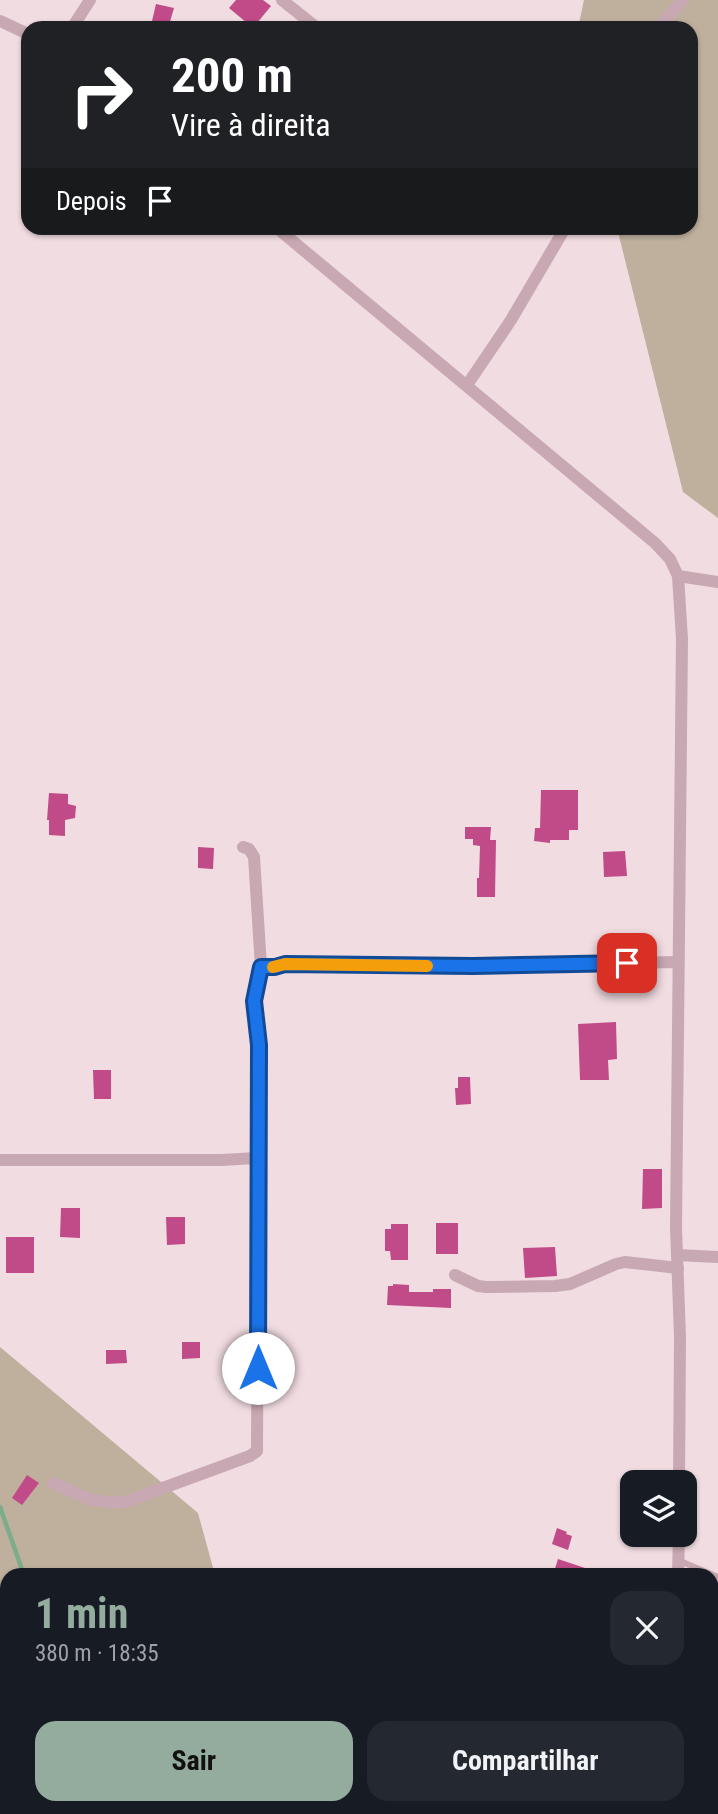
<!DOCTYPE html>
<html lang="pt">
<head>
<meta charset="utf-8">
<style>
  :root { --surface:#171b24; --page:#242831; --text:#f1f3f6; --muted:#9ea1a6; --accent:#93ac9d }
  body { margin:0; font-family:"Roboto Condensed",sans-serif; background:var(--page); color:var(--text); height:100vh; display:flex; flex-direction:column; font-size:26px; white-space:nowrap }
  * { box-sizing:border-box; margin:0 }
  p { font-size:23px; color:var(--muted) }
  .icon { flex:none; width:38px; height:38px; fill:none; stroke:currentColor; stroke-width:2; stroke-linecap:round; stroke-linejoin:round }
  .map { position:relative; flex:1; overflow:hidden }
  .panel { position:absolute; left:0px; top:1568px; width:719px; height:247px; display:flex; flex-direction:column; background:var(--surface); border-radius:21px 21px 0 0; box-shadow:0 2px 5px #0004 }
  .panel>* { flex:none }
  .guide { position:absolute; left:21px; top:21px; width:677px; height:214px; border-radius:21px; box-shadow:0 2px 5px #0004; background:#202124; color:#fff; overflow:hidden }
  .buttons { position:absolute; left:620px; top:1470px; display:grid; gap:14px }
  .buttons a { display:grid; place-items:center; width:77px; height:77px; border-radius:14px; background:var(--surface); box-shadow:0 2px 5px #0004; font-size:35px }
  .pin { position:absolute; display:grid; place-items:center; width:60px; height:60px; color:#fff; margin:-30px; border-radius:14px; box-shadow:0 4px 10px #0006 }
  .me { position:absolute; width:77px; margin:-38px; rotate:0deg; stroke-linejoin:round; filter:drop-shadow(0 0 5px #0008) }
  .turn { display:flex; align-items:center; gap:24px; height:147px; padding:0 35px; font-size:32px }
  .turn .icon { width:91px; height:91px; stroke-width:2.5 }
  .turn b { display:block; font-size:49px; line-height:60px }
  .then { display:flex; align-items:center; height:66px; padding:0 35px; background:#0003; gap:14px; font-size:26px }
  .round { display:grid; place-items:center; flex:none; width:74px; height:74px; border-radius:21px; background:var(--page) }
  .headline { display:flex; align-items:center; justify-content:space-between; height:119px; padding:0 35px }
  h1 { font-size:42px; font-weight:700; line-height:52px; color:var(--accent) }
  .button { display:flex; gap:14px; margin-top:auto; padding:14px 35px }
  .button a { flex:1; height:80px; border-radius:21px; background:var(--accent); color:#111; font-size:28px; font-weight:700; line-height:80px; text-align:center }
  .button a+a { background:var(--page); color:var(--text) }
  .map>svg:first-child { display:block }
  .green { fill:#bfb09d }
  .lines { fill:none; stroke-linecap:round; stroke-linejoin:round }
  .stream { stroke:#7cac8a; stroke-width:4.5 }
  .building { fill:#c04b88 }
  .lane { stroke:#c8a8b2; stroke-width:6 }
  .street { stroke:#c8a8b2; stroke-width:12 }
  .route-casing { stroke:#114b97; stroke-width:18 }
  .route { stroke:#1a73e8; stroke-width:12 }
  .slow { stroke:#f59e0b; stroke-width:12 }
</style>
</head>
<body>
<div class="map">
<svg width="718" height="1814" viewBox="0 0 718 1814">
  <rect width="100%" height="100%" fill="#f1dce1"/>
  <g class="green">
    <polygon points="584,0 718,0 718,518 683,492 617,228 691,228 691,28 578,28"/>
    <polygon points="0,1347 198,1513 215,1575 7,1575 7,1794 0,1786"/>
    <polygon points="718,1759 718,1814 648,1814 656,1808 712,1808 712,1764"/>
    <polygon points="20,1808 280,1808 282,1814 26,1814"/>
  </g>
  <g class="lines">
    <g class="stream">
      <polyline points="0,1507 24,1575"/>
      <polyline points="192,1808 196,1814"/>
    </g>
  </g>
  <g class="building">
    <polygon points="236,0 263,0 271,6 253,28 229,8"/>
    <polygon points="156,4 174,8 169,25 152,21"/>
    <polygon points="541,790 578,790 578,830 569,830 569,840 550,840 550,843 534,841 535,828 540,828"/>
    <polygon points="49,793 68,794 68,804 76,806 75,818 65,820 65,836 49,835 49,820 47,820"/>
    <polygon points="465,827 491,827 490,840 496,840 495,897 477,897 477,878 479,878 480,846 473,845 473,839 465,839"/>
    <polygon points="198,847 214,848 213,869 198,868"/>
    <polygon points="625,851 627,876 604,877 603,852"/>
    <polygon points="616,1022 617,1059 608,1060 609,1080 580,1080 578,1024"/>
    <polygon points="93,1070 111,1070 111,1099 94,1099"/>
    <polygon points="458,1077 470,1077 471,1104 456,1105 455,1088 458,1088"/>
    <polygon points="643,1169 662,1169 662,1208 642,1209"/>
    <polygon points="61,1208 80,1208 80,1238 60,1237"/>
    <polygon points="166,1217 185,1217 185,1244 167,1245"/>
    <rect x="436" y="1223" width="22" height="31"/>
    <polygon points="391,1224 408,1224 408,1260 391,1260 390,1251 385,1251 385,1229 391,1229"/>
    <rect x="6" y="1237" width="28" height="36"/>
    <polygon points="555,1247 557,1276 525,1278 523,1248"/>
    <polygon points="393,1284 409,1285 409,1292 433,1292 433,1289 451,1289 451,1308 387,1305 388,1286 393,1286"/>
    <polygon points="182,1342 200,1342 200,1358 182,1359"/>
    <polygon points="106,1350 126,1350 127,1363 106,1364"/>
    <polygon points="27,1475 39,1483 22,1505 12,1498"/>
    <polygon points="557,1528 567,1532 566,1534 572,1536 568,1550 552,1544"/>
    <polygon points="558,1559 600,1573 600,1575 553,1575"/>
  </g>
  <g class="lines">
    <polyline class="lane" points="678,1560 718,1577"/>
    <g class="street">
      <polyline points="282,0 317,28"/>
      <polyline points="0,21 28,34"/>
      <polyline points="72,28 90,0"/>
      <polyline points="658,28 683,0"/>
      <polyline points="277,228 655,543 670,559 678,576 682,639 676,1227 680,1337 679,1482"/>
      <polyline points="467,385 511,320 565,228"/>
      <polyline points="678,576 718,582"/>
      <polyline points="243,847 249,849 254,857 261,967"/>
      <polyline points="0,1160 222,1160 258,1158"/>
      <polyline points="677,1255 718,1257"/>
      <polyline points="455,1275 478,1286 486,1287 555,1286 570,1284 616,1264 625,1262 678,1268"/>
      <polyline points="53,1483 89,1499 106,1502 125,1502 250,1456 257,1451 259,1061 258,1034 255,1019 254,1001 261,967 275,967 285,964 473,966 678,962"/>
      <polyline points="678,1575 679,1535"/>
      <polyline points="629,1814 632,1808"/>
    </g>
  </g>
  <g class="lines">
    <defs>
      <polyline id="route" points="258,1368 259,1045 254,1001 261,967 275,967 285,964 473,966 627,963"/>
    </defs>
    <use href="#route" class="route-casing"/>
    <use href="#route" class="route"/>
    <polyline class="slow" points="273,967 285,964 427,966"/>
  </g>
</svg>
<div class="buttons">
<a><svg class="icon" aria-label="layers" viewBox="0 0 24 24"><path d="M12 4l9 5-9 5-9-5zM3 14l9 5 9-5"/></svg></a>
</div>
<div class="pin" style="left:627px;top:963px;background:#d93025"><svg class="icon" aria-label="arrive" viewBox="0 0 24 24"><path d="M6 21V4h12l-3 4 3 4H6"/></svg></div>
<svg class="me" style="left:258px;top:1368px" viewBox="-20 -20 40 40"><circle r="19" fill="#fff"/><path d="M0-13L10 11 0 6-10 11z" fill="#1a73e8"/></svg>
<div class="guide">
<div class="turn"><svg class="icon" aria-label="right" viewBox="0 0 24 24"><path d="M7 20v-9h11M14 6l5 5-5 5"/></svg><div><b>200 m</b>Vire à direita</div></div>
<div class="then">Depois<svg class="icon" aria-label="arrive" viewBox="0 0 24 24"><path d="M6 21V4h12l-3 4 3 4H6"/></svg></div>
</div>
<section class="panel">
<div class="headline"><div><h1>1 min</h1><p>380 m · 18:35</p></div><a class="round"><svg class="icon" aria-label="close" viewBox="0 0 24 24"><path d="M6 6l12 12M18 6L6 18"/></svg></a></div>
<div class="button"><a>Sair</a><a>Compartilhar</a></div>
</section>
</div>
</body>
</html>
